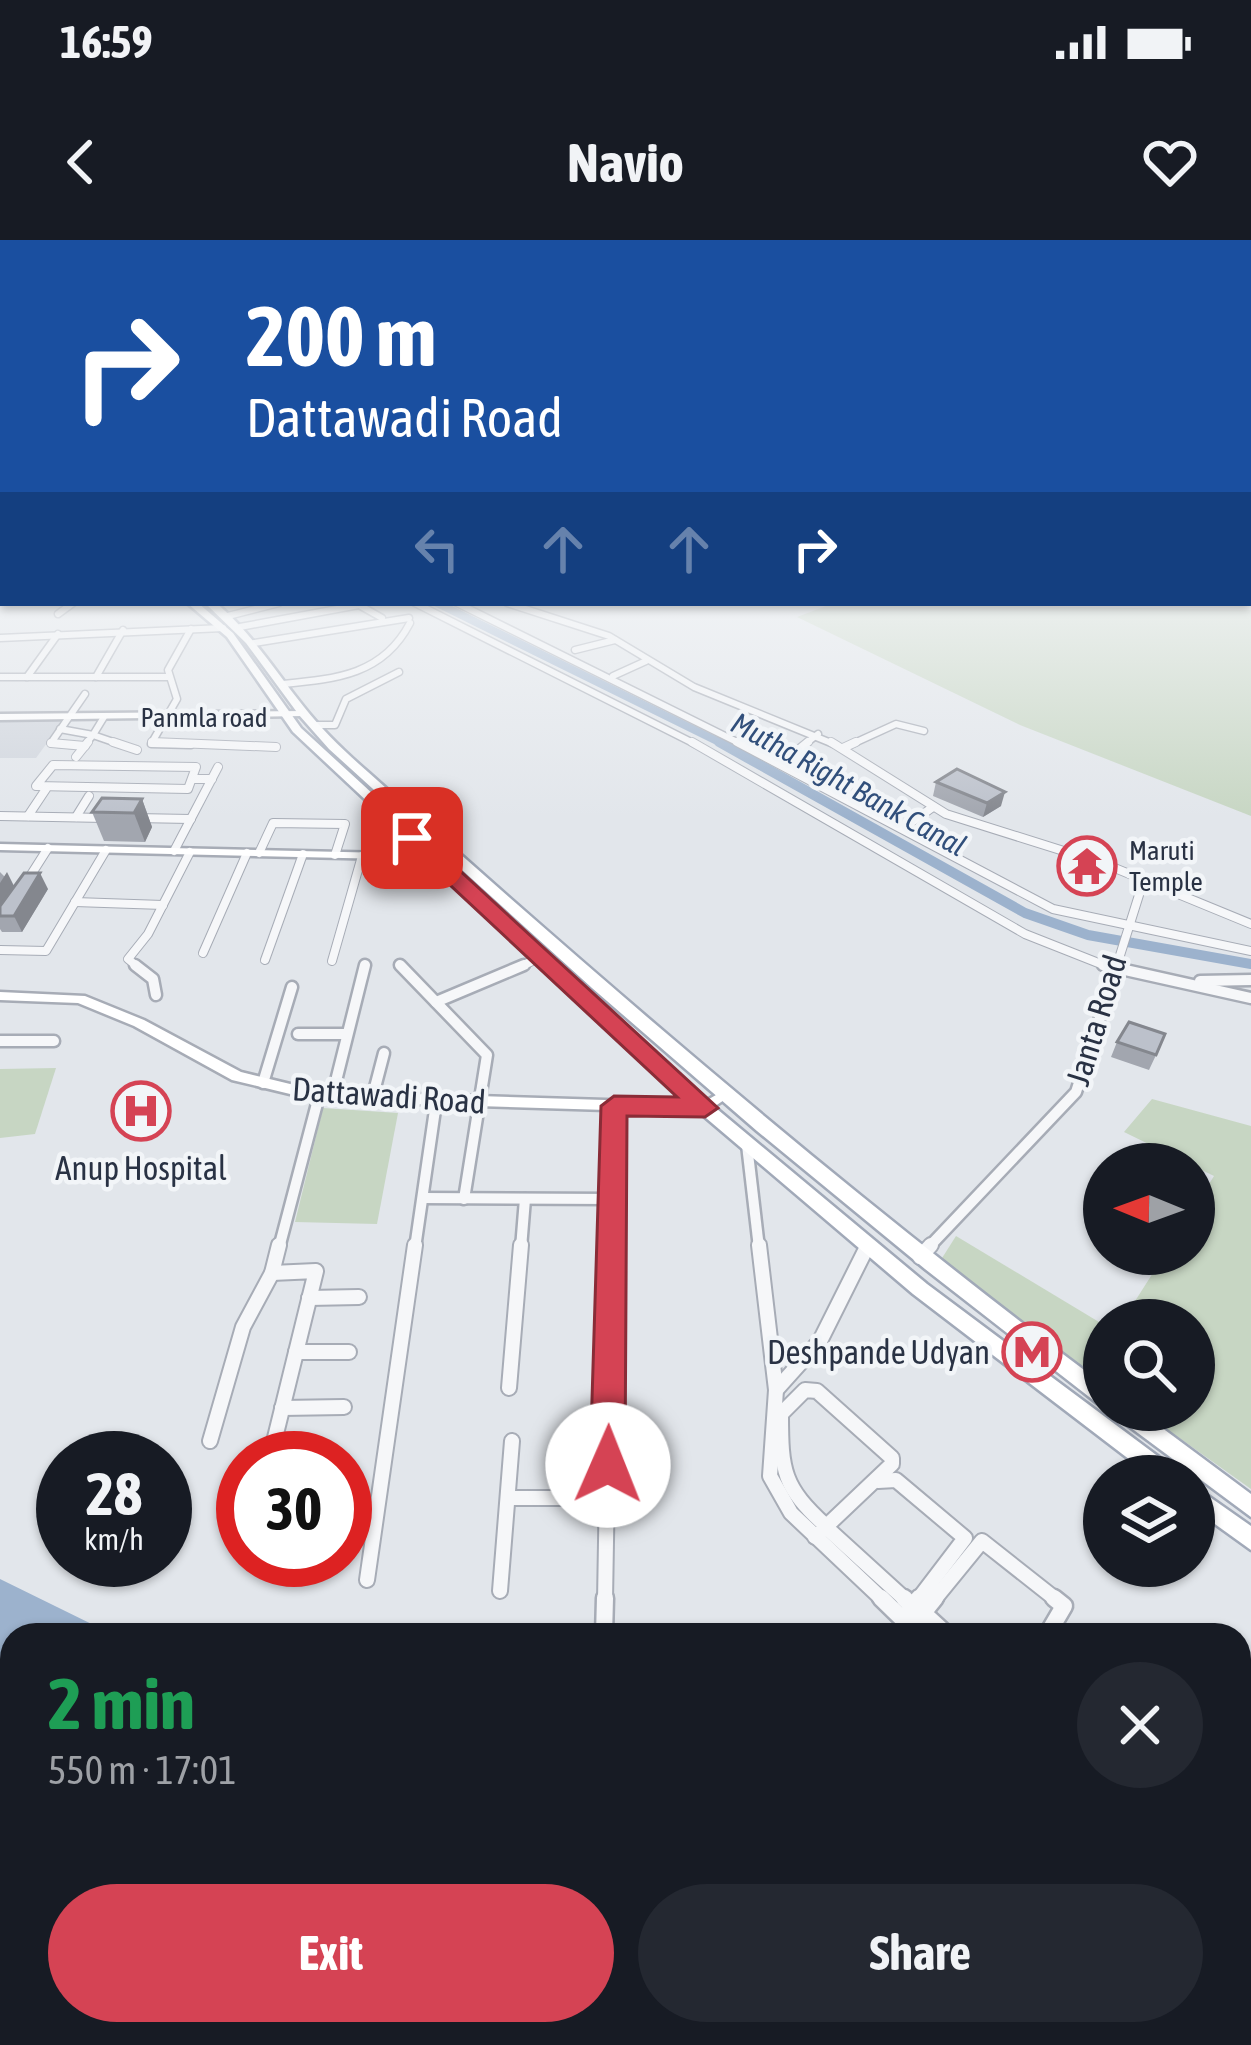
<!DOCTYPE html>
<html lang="en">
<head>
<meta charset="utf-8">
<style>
  :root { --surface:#171b24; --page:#242831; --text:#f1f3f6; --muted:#9ea1a6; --accent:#d54354 }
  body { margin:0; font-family:"Asap Condensed",sans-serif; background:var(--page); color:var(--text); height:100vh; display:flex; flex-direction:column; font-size:45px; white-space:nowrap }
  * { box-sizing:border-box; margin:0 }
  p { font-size:39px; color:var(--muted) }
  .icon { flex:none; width:66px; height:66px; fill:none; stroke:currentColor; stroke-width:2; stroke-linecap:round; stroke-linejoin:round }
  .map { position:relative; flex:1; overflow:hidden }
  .details { position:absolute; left:0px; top:1383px; width:1251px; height:423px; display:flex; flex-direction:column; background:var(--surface); border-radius:36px 36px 0 0; box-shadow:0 3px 9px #0004 }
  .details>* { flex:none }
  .banner { position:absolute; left:0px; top:0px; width:1251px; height:366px; box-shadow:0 3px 9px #0004; background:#1a4fa0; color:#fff; overflow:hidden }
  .needle { width:78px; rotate:271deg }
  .tools { position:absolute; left:1083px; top:903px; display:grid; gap:24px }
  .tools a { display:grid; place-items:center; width:132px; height:132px; border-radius:50%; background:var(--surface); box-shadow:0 3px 9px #0004; font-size:60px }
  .speed { position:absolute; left:36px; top:1191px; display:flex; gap:24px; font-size:60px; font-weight:700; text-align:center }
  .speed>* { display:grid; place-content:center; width:156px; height:156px; border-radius:50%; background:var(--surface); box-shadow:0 3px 9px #0004; line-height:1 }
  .speed small { font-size:30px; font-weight:400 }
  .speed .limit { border:18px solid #d22; background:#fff; color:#111 }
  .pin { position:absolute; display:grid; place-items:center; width:102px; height:102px; color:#fff; margin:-51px; border-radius:24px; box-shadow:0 6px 18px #0006 }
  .me { position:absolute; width:132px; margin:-66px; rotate:1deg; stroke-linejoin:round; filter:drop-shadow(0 0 9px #0008) }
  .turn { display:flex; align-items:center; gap:42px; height:252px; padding:0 48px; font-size:54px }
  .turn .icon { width:156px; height:156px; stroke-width:2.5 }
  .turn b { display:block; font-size:84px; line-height:102px }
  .lanes { display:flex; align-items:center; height:114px; padding:0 48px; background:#0003; justify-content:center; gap:60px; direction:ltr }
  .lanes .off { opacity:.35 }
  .round { display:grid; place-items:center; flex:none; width:126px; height:126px; border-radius:63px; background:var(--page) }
  .head { display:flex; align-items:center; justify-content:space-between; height:204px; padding:0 48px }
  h1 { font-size:72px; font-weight:700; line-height:90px; color:#1e9e55 }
  .button { display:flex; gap:24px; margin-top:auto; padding:24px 48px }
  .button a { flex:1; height:138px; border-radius:72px; background:var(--accent); color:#fff; font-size:48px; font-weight:700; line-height:138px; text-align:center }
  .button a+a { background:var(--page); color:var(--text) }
  .status { display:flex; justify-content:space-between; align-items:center; height:84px; padding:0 60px; background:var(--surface); direction:ltr }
  .status svg { height:33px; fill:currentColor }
  header { display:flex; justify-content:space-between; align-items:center; height:156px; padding:0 48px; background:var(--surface); font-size:54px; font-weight:700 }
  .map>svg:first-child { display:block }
  .built { fill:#d0d5dd }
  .green { fill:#c7d6c3 }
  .water { fill:#9cb2cd }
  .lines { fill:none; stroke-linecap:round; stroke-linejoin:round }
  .canal-far1 { stroke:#9cb2cd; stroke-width:8 }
  .canal { stroke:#9cb2cd; stroke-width:10 }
  .street-far4-casing { stroke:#a7acb6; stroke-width:9 }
  .street-far3-casing { stroke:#a7acb6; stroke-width:10 }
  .street-far2-casing { stroke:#a7acb6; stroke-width:15 }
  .street-far1-casing { stroke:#a7acb6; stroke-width:18 }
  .street-casing { stroke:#a7acb6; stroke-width:21 }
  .secondary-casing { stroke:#a7acb6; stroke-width:5 }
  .primary-casing { stroke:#a1a9b8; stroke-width:5 }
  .street-far4 { stroke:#f6f7f9; stroke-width:6 }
  .street-far3 { stroke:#f6f7f9; stroke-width:8 }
  .street-far2 { stroke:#f6f7f9; stroke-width:10 }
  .street-far1 { stroke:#f6f7f9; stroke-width:14 }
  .street { stroke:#f6f7f9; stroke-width:16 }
  .secondary { fill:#fff; fill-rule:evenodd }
  .primary { fill:#fff; fill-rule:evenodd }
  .wall { fill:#a2a6af }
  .shaded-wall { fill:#84878e }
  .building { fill:#bcc1cb; stroke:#84878e; stroke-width:3 }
  .route { fill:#d54354; stroke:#8a2c37; stroke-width:3 }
  .labels { text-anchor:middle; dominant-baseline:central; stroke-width:9; stroke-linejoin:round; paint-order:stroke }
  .far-street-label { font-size:27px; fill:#293244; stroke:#f2f5f8 }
  .far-poi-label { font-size:27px; fill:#293244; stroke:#f2f5f8; text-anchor:start }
  .far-water-label { font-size:30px; font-style:italic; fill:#314f7b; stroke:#f2f5f8 }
  .street-label { font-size:33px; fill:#293244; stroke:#f2f5f8 }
  .poi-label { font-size:33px; fill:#293244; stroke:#f2f5f8 }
</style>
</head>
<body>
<div class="status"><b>16:59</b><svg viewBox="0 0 49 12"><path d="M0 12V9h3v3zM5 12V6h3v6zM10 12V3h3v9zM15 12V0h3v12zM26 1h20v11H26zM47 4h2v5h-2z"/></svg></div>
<header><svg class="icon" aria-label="back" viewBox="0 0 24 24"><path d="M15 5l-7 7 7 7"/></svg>Navio<svg class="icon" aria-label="heart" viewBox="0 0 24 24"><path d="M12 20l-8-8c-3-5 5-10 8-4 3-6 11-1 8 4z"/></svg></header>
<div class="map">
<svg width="1251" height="1805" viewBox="0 0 1251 1805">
  <rect width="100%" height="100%" fill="#e2e6eb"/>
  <polygon class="built" points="0,480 63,481 36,518 0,518"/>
  <g class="green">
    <polygon points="834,363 1251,370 1251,576 1020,485 797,377"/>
    <polygon points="56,828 35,894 0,898 0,829"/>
    <polygon points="1152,859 1251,886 1251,1249 1140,1170 1194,1170 1194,1080 1123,1080 1165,1014 1194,1014 1194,968 1214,936 1124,892"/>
    <polygon points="323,868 398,873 377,984 295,982"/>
    <polygon points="956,996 1104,1085 1104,1144 937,1026"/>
  </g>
  <g class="water">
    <polygon points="0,1339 114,1395 12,1395 12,1607 0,1592"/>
    <polygon points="146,1794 280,1794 285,1805 153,1805"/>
  </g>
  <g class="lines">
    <polyline class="canal-far1" points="437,363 725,505"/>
    <polyline class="canal" points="719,502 1025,673 1088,695 1251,724"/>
    <defs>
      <g id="street-far4">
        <polyline points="415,363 697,505"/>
        <polyline points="457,363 743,505"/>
        <polyline points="507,363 609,396 694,447 836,505"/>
        <polyline points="58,374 73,363"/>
        <polyline points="228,376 279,363"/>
        <polyline points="240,387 359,365 382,378"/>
        <polyline points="0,398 223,388"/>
        <polyline points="254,403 409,378"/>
        <polyline points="575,410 615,400"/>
        <polyline points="613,436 646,421"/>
        <polyline points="0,437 169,437"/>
        <polyline points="27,437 58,394"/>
        <polyline points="96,437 123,390"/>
        <path d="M282,444C336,439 383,435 410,383"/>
        <polyline points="313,485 335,485 346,459 399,432"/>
        <polyline points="60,489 93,495 104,477"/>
        <polyline points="51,503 85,454"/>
        <polyline points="51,503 73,505"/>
        <polyline points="85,505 93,495 122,505"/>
        <polyline points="191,505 151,504 177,459 168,430 191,389"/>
        <polyline points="804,505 818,494"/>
        <polyline points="850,505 896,484 924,491"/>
      </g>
      <g id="street-far3">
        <polyline points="113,502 137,510"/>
        <polyline points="152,502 276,507"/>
        <polyline points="692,502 1025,694 1111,728"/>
        <polyline points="737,502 1053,669 1251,711"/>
        <polyline points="831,502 946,574 1105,624 1251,684"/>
        <polyline points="51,503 85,506"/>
        <polyline points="843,508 856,502"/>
        <polyline points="76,517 88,502"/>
        <polyline points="782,523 808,502"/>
        <polygon points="53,525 196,527 188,549 36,546"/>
        <polyline points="194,539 212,539"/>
        <polyline points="0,576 105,578"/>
        <polyline points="28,576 46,549"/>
        <polyline points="76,577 89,556"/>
        <polyline points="135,578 191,579"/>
        <polyline points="909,584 933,567"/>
        <polyline points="174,611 218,527"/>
        <polyline points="259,613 273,583 345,584 335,615"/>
        <polyline points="27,641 48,608"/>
        <polyline points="75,662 163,665"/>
        <polyline points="0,710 46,711 106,610"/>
        <polyline points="203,713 247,613"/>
        <polyline points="265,720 303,614"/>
        <polyline points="332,721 362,616"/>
        <polyline points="139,728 128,719 148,694 190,612"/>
        <polyline points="517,728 539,718"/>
        <polyline points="1116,728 1139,655 1138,639"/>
      </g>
      <g id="street-far2">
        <polyline points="135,725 153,739 156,755"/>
        <polyline points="400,725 487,815 464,959"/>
        <polyline points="1103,725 1251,758"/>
        <polyline points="1200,741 1251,740"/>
        <polyline points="436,762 524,725"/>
        <polyline points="298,794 347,794"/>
        <polyline points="0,801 54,801"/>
        <polyline points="263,843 292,747"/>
        <polyline points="332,857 365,725"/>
        <polyline points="372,859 384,813"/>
        <polyline points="747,905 759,1008"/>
        <polyline points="423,958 612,959"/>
        <polyline points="279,1008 319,856"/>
        <polyline points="415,1008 436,863"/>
        <polyline points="521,1008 525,959"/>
        <polyline points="611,1008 614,866"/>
        <polyline points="867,1008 869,1004"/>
        <polyline points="928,1008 1076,852 1117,725"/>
      </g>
      <g id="street-far1">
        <polyline points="759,1005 776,1150 770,1236 791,1273 884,1361"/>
        <polyline points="920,1017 931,1005"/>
        <polyline points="309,1058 359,1057"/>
        <polyline points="296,1112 349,1112"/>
        <polyline points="509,1148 521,1005"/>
        <polyline points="776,1150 820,1101 868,1005"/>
        <polyline points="282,1168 344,1167"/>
        <polyline points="210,1201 243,1087 272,1033 279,1005"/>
        <polyline points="270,1218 316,1031 272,1033"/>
        <polyline points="878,1241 896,1240 965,1298 917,1361"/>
        <polyline points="508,1258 607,1258"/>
        <polyline points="829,1290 907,1361"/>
        <path d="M815,1297L892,1224V1218L817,1151L805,1150L781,1174C781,1231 783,1247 826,1286"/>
        <polyline points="367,1340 415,1005"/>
        <polyline points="500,1351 512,1201"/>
        <polyline points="605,1361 611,1005"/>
        <polyline points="933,1361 982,1301 1058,1361"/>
      </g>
      <g id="street">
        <polyline points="881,1358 919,1395"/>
        <polyline points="904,1358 913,1367"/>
        <polyline points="923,1373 947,1395"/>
        <polyline points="903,1380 919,1358"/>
        <polyline points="911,1388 935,1358"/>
        <polyline points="604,1395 605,1358"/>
        <polyline points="1047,1395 1064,1366 1054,1358"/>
        <polyline points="1239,1547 1245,1538"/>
        <polyline points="1239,1574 1251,1551"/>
        <polyline points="1239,1655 1251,1667"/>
        <polyline points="1239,1698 1251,1710"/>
      </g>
      <g id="secondary">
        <polygon points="306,471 308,473 303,476 0,480 0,474"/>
        <polygon points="0,604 432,614 438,617 432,620 0,610"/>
        <polygon points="0,752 85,756 144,780 241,832 319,851 702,863 723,851 730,856 705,873 319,861 232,840 134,786 78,763 0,760"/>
      </g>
      <g id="primary">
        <polygon points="187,363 198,363 233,393 301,488 711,864 927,1044 1175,1229 1178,1236 1151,1236 913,1054 699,872 293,492 227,397"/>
        <path d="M205,363H216C252,393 275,431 304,467C323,491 345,512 368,532C607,746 847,953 1104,1145V1166L1097,1163L925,1029L757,891L592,748L329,509L299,475L246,403Z"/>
        <polygon points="1112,1170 1138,1170 1251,1254 1251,1277 1115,1176"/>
        <polygon points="1194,1246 1251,1286 1251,1310 1194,1269"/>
      </g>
    </defs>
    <use href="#street-far4" class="street-far4-casing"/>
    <use href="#street-far3" class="street-far3-casing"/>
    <use href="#street-far2" class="street-far2-casing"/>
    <use href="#street-far1" class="street-far1-casing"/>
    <use href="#street" class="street-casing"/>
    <use href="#secondary" class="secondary-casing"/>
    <use href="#primary" class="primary-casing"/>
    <use href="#street-far4" class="street-far4"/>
    <use href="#street-far3" class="street-far3"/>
    <use href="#street-far2" class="street-far2"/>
    <use href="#street-far1" class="street-far1"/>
    <use href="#street" class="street"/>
    <use href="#secondary" class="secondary"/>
    <use href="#primary" class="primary"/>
  </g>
  <g class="wall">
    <polygon points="936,542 1001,566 983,577 933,556"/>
    <polygon points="142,559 152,587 145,602 104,601 92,572"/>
    <polygon points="0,632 14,646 48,649 22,692 2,692 0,689"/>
    <polygon points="1117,802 1156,815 1149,830 1111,817"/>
    <polygon points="1251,1747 1251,1805 1211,1805 1215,1794 1239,1794 1239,1749"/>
  </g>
  <g class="shaded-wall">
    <polygon points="1005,552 1001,566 983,577 987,563"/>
    <polygon points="142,559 152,587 145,602 134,573"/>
    <polygon points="7,632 14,646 0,665 0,643"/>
    <polygon points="40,633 48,649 22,692 14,676"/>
  </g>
  <g class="building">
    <polygon points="957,529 1005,552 987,563 936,542"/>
    <polygon points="102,558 142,559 134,573 92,572"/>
    <polygon points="24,633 40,633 14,676 0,676 0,666"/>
    <polygon points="1129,782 1165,794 1156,815 1117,802"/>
    <polygon points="1251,1781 1251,1805 1243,1805 1241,1800"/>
  </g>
  <linearGradient id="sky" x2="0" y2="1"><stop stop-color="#89b3dd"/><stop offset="0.56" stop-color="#f2f4f6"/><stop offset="1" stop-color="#f2f4f6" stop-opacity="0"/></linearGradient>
  <rect width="1251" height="579" fill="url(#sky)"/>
  <polygon class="route" points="405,594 420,594 718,868 705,877 627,876 625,1225 620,1237 608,1241 595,1237 590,1225 601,866 614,856 677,857 405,603"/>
  <defs>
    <symbol id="temple-ring" viewBox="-11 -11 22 22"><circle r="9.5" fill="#f2f5f8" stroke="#d54354" stroke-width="1.5"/><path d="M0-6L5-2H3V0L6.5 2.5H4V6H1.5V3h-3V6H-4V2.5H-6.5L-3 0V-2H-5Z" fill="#d54354"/></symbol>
    <symbol id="hospital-ring" viewBox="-11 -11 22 22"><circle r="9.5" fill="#f2f5f8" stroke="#d54354" stroke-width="1.5"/><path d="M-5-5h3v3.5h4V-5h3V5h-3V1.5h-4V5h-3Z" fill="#d54354"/></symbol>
    <symbol id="metro-ring" viewBox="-11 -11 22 22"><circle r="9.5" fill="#f2f5f8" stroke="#d54354" stroke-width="1.5"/><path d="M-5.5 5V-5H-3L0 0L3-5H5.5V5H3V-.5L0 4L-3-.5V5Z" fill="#d54354"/></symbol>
  </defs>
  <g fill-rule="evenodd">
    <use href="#temple-ring" x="1054" y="593" width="66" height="66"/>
    <use href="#hospital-ring" x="108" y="838" width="66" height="66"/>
    <use href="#metro-ring" x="999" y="1079" width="66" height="66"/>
  </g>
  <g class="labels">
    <g class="far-street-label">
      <text x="204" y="477">Panmla road</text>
    </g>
    <g class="far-poi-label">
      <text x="1129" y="610">Maruti<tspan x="1129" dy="31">Temple</tspan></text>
    </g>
    <g class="far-water-label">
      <text transform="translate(849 544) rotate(29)">Mutha Right Bank Canal</text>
    </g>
    <g class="street-label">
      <text transform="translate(1096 780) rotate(-73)">Janta Road</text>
      <text transform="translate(389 855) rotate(4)">Dattawadi Road</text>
    </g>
    <g class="poi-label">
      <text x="141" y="928">Anup Hospital</text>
      <text x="990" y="1112" text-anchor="end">Deshpande Udyan</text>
    </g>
  </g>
</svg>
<div class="tools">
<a><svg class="needle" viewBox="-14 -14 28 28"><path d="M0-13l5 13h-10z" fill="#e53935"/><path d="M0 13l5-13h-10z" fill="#9ea1a6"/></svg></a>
<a><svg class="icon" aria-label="search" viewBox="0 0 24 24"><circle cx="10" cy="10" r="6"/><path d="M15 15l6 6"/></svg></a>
<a><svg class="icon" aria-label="layers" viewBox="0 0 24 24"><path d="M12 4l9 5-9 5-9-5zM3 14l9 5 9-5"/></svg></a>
</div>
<div class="speed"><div>28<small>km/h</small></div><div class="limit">30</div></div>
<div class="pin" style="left:412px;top:598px;background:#d93025"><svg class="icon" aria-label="arrive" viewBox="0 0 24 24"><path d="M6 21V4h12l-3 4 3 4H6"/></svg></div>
<svg class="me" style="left:608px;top:1225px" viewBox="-20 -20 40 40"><circle r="19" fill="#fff"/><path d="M0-13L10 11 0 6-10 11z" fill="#d54354"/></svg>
<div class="banner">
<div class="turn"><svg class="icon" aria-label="right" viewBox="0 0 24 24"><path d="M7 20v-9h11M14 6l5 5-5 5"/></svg><div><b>200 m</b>Dattawadi Road</div></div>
<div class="lanes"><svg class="icon off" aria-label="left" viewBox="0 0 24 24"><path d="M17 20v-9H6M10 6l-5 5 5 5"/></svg><svg class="icon off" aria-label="ahead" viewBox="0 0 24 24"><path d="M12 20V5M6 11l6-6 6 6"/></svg><svg class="icon off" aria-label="ahead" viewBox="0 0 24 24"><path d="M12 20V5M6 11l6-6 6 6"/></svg><svg class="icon" aria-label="right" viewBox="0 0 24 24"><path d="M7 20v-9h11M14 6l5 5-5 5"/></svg></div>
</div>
<section class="details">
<div class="head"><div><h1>2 min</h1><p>550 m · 17:01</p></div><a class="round"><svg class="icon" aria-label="close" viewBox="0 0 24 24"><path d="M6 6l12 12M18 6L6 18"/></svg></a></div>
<div class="button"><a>Exit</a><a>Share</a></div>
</section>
</div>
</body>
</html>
